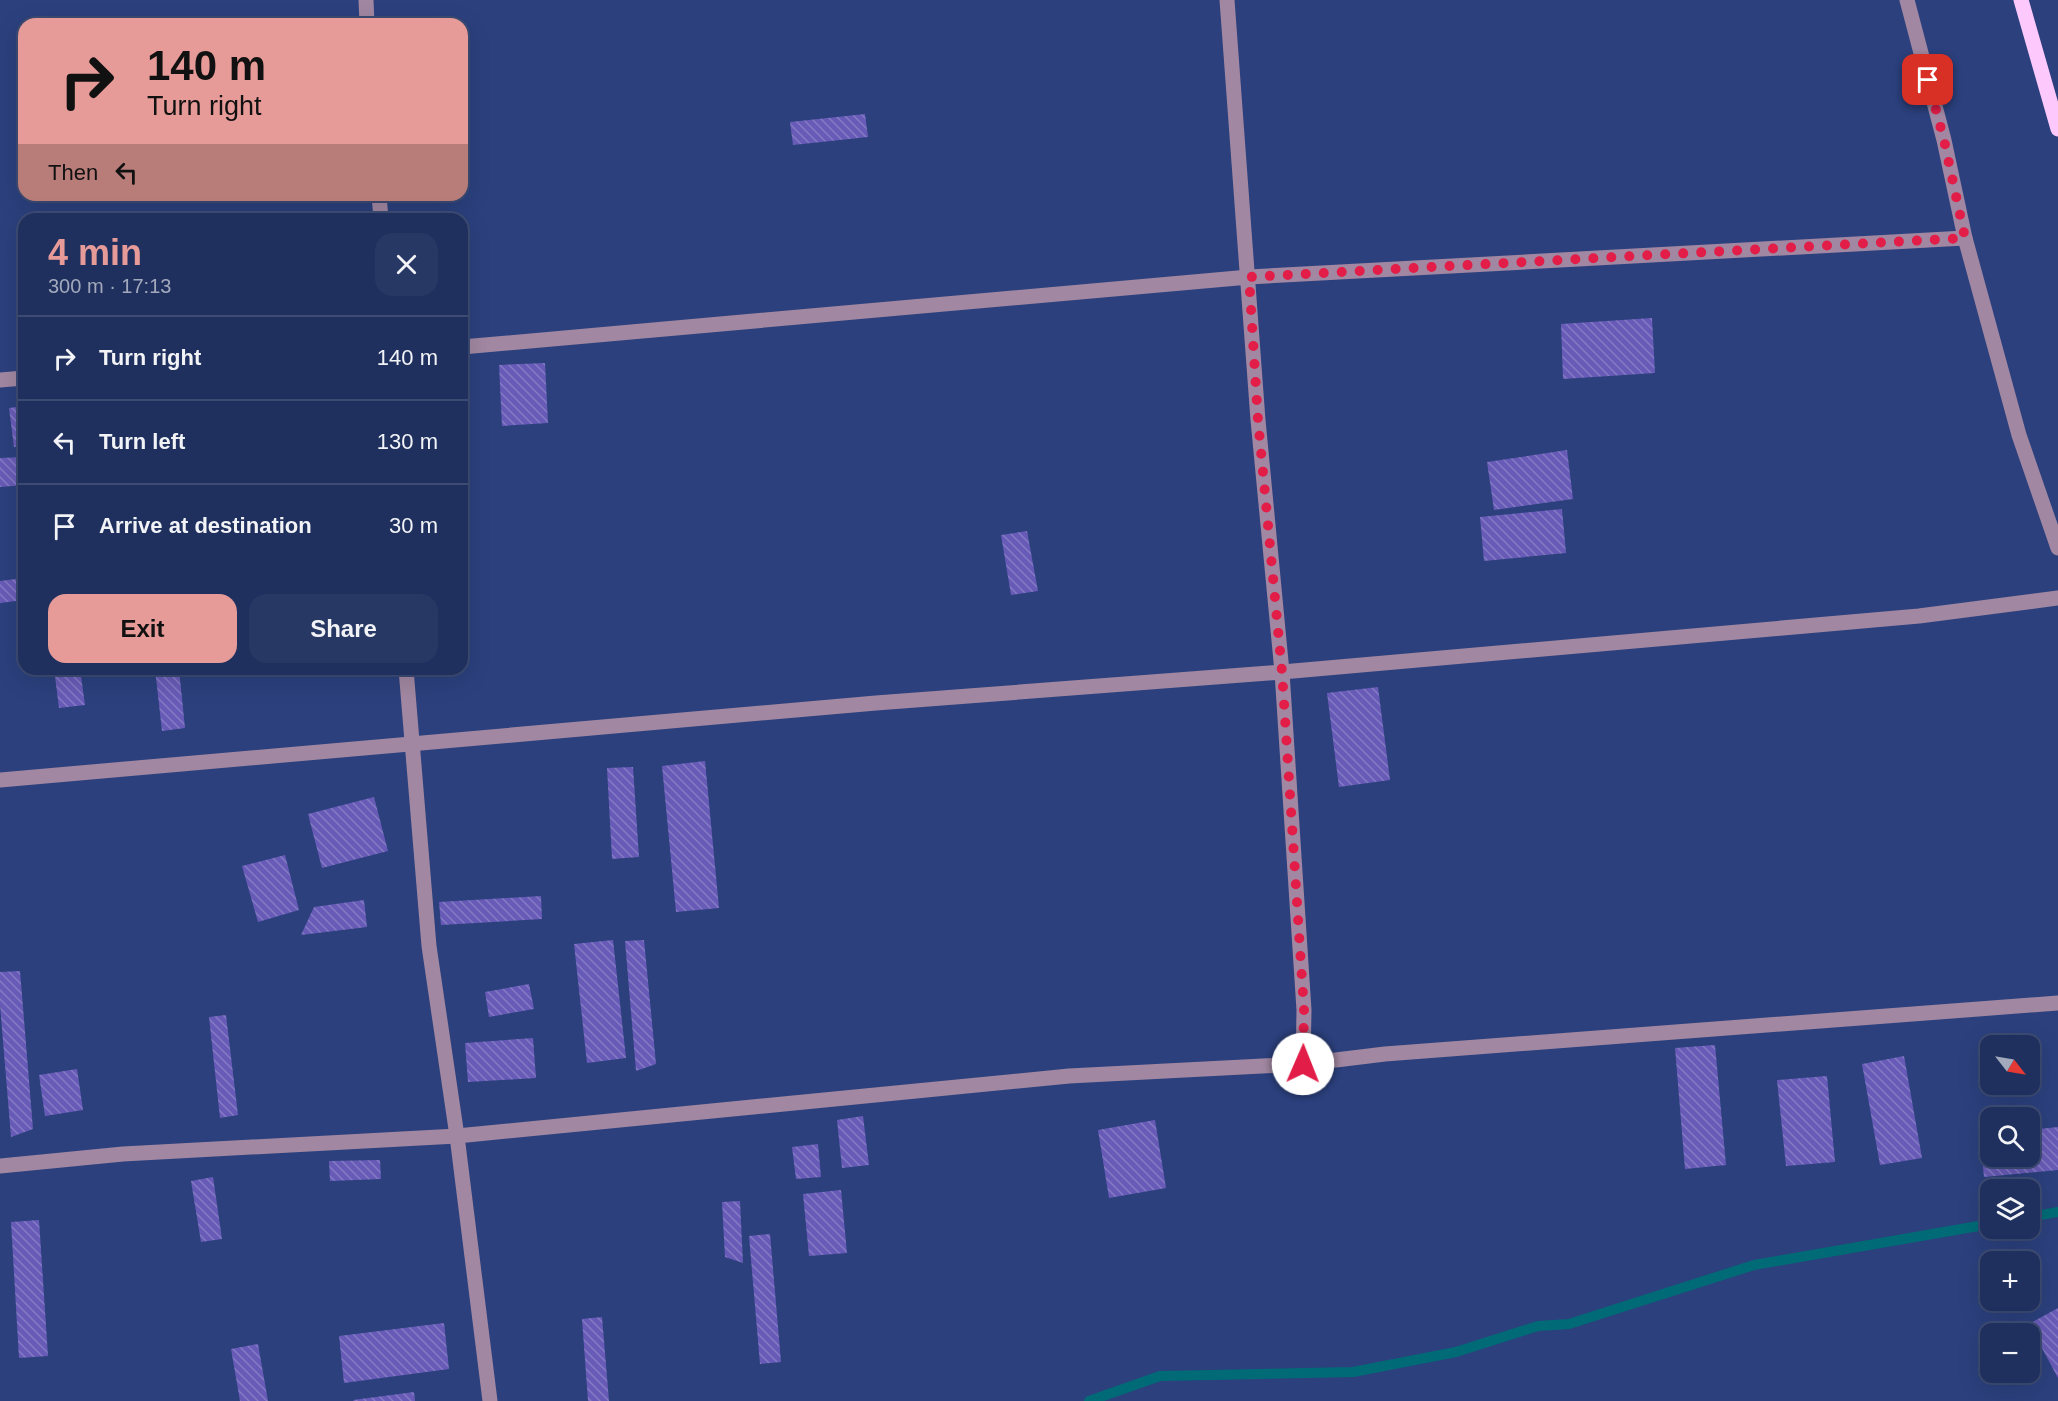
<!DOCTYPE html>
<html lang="en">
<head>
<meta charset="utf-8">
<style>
  :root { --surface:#20305e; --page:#283864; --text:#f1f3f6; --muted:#a2a9bc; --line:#3d4b73; --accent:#e69b98 }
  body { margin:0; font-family:Helvetica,sans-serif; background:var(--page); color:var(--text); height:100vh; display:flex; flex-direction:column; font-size:22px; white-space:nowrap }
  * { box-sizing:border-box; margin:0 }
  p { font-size:20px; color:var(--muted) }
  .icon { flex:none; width:33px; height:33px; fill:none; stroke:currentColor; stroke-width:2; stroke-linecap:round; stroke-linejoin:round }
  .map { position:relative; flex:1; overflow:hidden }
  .sheet { position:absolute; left:18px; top:213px; width:450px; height:462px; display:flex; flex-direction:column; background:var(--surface); border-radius:18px; box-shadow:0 6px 24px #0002,0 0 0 2px var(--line) }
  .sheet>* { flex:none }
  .banner { position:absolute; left:18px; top:18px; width:450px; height:183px; border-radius:18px; box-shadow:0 6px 24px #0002,0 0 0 2px var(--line); background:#e69b98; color:#111; overflow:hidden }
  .needle { width:39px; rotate:121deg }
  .buttons { position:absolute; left:1980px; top:1035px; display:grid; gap:12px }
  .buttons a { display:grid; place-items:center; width:60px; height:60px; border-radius:12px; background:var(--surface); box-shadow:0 6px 24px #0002,0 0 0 2px var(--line); font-size:30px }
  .pin { position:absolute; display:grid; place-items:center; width:51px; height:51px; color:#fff; margin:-26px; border-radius:12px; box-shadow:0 3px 9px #0006 }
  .me { position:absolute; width:66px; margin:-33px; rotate:1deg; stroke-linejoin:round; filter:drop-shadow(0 0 4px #0008) }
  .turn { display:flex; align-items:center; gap:21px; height:126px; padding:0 30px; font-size:27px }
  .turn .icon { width:78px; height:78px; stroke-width:2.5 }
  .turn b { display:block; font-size:42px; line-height:51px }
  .then { display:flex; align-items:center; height:57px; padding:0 30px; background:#0003; gap:12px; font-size:22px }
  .round { display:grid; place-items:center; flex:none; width:63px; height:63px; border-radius:18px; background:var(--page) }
  .head { display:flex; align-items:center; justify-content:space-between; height:102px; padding:0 30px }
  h1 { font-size:36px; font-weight:800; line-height:45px; color:var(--accent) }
  .action { display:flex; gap:12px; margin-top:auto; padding:12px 30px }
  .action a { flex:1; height:69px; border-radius:18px; background:var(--accent); color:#111; font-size:24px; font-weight:800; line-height:69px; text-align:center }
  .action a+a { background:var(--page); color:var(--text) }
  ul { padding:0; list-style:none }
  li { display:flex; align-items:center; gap:18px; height:84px; padding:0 30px; border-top:2px solid var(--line) }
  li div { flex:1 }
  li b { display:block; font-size:22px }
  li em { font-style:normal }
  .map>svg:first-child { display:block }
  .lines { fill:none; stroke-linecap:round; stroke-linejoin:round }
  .stream { stroke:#006b76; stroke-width:10 }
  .building { fill:url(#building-back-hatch) }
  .minor { stroke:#a187a1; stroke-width:15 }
  .major { stroke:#fdc8fb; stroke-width:15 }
  .route { stroke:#e11d48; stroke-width:10; stroke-dasharray:0 18 }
</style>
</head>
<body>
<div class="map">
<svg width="2058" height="1401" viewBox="0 0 2058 1401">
  <defs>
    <pattern id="building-back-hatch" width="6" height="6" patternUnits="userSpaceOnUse" patternTransform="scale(1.5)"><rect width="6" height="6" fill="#685bb7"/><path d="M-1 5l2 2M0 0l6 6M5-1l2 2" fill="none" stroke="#847ac5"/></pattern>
  </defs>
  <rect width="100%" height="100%" fill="#2b407d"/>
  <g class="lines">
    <g class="stream">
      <polyline points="2030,1217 2058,1212"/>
      <polyline points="1089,1401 1160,1376 1353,1372 1456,1352 1538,1326 1569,1324 1754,1265 1990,1224"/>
    </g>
  </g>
  <g class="building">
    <polygon points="865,114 868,137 793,145 790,122"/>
    <polygon points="1652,318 1655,373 1563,379 1561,324"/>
    <polygon points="545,363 548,423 502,426 499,365"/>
    <polygon points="24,406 24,446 14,447 9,408"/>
    <polygon points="1567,450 1573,499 1494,510 1487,462"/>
    <polygon points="24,457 24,485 0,487 0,458"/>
    <polygon points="1562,509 1566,553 1484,561 1480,517"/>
    <polygon points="1027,531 1038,591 1011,595 1001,535"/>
    <polygon points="24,578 24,600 0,603 0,581"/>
    <polygon points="54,669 80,669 85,705 59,708"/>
    <polygon points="155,669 179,669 185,728 162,731"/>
    <polygon points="1378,687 1390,780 1339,787 1327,693"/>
    <polygon points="705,761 719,908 676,912 662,766"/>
    <polygon points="633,767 639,857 612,859 607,768"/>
    <polygon points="374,797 388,851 322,868 308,814"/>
    <polygon points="285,855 299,910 258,922 242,866"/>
    <polygon points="541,896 542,919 441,925 439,902"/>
    <polygon points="364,900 367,927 301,935 314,907"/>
    <polygon points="613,940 626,1058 587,1063 574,944"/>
    <polygon points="644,940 656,1064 636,1071 625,941"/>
    <polygon points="20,971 33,1129 11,1137 0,1005 0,972"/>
    <polygon points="529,984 534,1009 489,1017 485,992"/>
    <polygon points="226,1015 238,1115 220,1118 209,1017"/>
    <polygon points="533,1038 536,1078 468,1082 465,1043"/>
    <polygon points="1715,1045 1726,1165 1685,1169 1675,1048"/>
    <polygon points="1904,1056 1922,1158 1880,1165 1862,1064"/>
    <polygon points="77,1069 83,1110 45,1116 39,1075"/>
    <polygon points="1827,1076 1835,1162 1786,1166 1777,1080"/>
    <polygon points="863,1116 869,1165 842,1168 837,1120"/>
    <polygon points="1155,1120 1166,1188 1109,1198 1098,1130"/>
    <polygon points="2058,1127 2058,1170 1984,1177 1980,1136 1990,1135 1990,1156 2030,1156 2030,1130"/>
    <polygon points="818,1144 821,1177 796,1179 792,1147"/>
    <polygon points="380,1160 381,1179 330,1181 329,1161"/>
    <polygon points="213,1177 222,1239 201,1242 191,1181"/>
    <polygon points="841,1190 847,1253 809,1256 803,1194"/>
    <polygon points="740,1201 743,1263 725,1257 722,1202"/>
    <polygon points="39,1220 48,1356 19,1358 11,1222"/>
    <polygon points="770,1234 781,1362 760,1364 749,1236"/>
    <polygon points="2058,1308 2058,1378 2029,1324"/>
    <polygon points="602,1317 609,1401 588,1401 582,1319"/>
    <polygon points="444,1323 449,1369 344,1383 339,1336"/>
    <polygon points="258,1344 268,1401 240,1401 231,1349"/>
    <polygon points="414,1392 415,1401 354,1401 353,1400"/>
  </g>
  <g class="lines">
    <g class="minor">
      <polyline points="366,0 367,24"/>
      <polyline points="1227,0 1258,420 1282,672 1304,1010 1303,1064"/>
      <polyline points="1907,0 1944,140 1965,238 2019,435 2058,548"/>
      <polyline points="379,195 381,219"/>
      <polyline points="462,347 1249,277 1965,238"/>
      <polyline points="0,380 24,378"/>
      <polyline points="406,669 429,946 457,1136 490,1401"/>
      <polyline points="0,780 876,703 1282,672 1919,616 2058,598"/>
      <polyline points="0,1166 123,1154 457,1136 1069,1076 1303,1064 1385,1054 2058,1003"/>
    </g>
    <polyline class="major" points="2021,0 2058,129"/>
  </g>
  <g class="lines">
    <polyline class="route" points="1303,1064 1304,1010 1282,672 1258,420 1249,277 1965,238 1944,140 1928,80"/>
  </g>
</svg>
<div class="buttons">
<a><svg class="needle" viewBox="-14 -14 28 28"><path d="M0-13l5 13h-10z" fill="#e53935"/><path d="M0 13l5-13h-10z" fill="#a2a9bc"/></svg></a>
<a><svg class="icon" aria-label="search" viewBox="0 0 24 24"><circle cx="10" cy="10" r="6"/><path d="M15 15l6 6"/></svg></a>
<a><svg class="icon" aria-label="layers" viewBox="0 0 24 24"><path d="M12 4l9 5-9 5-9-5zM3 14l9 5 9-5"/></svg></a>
<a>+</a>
<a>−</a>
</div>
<div class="pin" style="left:1928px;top:80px;background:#d93025"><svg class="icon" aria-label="arrive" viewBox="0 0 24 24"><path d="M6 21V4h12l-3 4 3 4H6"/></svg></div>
<svg class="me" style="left:1303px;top:1064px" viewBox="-20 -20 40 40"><circle r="19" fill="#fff"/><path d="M0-13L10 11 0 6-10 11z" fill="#e11d48"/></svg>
<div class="banner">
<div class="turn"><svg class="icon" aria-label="right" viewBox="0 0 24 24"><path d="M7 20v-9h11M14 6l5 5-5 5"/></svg><div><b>140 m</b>Turn right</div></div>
<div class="then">Then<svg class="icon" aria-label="left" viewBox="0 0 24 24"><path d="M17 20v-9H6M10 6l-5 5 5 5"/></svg></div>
</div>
<section class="sheet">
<div class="head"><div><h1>4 min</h1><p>300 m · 17:13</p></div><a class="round"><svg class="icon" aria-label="close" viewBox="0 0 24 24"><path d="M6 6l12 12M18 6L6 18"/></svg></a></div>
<ul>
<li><svg class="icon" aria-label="right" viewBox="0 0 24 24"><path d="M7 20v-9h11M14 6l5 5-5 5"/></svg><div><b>Turn right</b></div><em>140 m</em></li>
<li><svg class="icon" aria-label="left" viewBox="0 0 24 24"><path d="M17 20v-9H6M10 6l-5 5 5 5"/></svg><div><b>Turn left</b></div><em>130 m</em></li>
<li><svg class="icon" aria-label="arrive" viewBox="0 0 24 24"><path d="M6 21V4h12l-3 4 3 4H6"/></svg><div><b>Arrive at destination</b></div><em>30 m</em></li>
</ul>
<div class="action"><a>Exit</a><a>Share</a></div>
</section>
</div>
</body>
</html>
